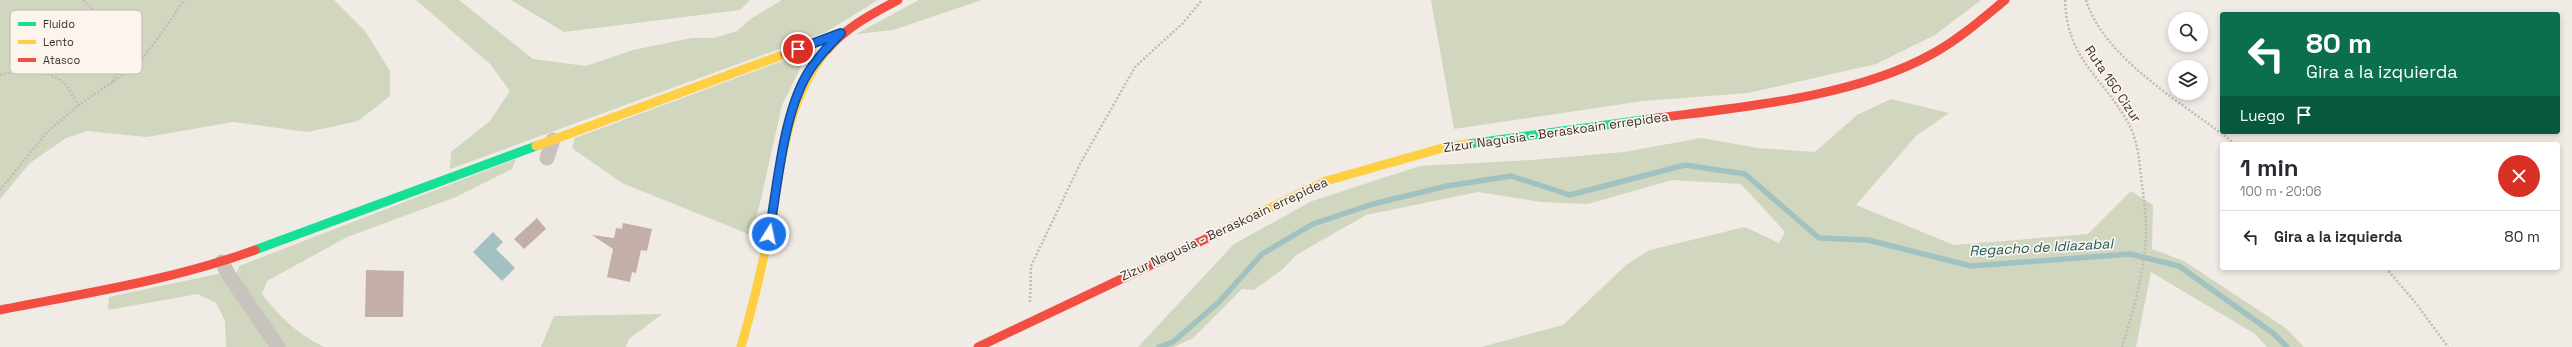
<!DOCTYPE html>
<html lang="es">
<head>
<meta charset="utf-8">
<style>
  :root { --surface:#fff; --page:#f7f7f7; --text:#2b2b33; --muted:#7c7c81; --line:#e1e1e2 }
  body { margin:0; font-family:"Space Grotesk",sans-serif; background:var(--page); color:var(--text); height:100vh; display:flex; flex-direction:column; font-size:15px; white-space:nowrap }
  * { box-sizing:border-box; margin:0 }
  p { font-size:13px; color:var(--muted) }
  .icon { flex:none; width:22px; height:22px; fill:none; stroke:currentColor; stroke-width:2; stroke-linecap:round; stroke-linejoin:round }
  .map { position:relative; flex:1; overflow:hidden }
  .drawer { position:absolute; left:2220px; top:142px; width:340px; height:128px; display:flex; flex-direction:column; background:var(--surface); border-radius:4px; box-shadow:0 2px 6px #0003 }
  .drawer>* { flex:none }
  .top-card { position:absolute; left:2220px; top:12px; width:340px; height:122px; border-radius:4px; box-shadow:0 2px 6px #0003; background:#0b6e4f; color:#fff; overflow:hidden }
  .buttons { position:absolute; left:2168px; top:12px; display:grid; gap:8px }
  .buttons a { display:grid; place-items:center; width:40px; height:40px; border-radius:50%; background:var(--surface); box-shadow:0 2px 6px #0003; font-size:20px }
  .pin { position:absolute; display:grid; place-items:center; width:34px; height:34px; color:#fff; margin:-17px; border:2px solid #fff; border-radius:50%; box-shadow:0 1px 4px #0007 }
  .me { position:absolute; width:44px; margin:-22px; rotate:10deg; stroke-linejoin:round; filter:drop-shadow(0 0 3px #0008) }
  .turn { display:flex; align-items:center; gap:14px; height:84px; padding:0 20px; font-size:18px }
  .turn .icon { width:52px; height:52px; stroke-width:2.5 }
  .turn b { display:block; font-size:28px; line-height:34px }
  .then { display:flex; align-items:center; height:38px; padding:0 20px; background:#0003; gap:8px; font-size:15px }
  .round { display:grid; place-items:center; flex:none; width:42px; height:42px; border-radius:21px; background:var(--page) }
  .overview { display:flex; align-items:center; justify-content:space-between; height:68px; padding:0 20px }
  h1 { font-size:24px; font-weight:600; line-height:30px }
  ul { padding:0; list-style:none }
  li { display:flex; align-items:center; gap:12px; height:52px; padding:0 20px; border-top:1px solid var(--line) }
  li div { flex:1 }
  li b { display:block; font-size:15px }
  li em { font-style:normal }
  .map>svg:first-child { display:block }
  .green { fill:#d1d6bf }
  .water { fill:#a1c2c1 }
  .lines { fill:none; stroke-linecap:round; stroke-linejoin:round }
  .stream { stroke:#a1c2c1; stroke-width:5.5 }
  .building { fill:#c3afa7 }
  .path { stroke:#c2bbb6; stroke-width:2.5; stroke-dasharray:2 2; stroke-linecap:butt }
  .street { stroke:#c9c3be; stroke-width:15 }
  .fast { stroke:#16e098; stroke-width:9 }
  .slow { stroke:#ffcf43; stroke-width:9 }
  .jam { stroke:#f24e42; stroke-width:9 }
  .route-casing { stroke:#114b97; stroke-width:10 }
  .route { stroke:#1a73e8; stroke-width:7 }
  .labels { text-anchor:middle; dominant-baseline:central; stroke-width:3.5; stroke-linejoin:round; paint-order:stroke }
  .street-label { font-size:13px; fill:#3b302b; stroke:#fbf5ee }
  .water-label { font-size:14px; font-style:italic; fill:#1f5a5e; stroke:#fbf5ee }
  .key { fill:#fbf5ee; stroke:#c1bab4; stroke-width:1 }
  .key-label { font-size:11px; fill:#3b302b }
</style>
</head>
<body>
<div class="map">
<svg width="2572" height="347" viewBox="0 0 2572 347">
  <rect width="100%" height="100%" fill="#f0ebe5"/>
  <g class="green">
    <polygon points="0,0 334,0 365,31 390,71 390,96 358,121 308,132 233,122 147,137 87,131 66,138 30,163 0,199"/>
    <polygon points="416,0 459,0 533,59 586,66 633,50 692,38 715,38 737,31 752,18 782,0 878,0 826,32 450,169 451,152 490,121 510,91 490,64"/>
    <polygon points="511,0 750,0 740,10 564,32"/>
    <polygon points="919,0 982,0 893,30 856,34"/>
    <polygon points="1431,0 1981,0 1935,35 1876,64 1748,93 1643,101 1454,129"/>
    <polygon points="809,51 782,105 761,199 751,235 622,183 572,148 575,138"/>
    <polygon points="1891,99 1949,113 1916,136 1856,205 1954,245 2088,234 2131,191 2153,205 2152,249 2184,261 2287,329 2304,347 2267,347 2255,334 2151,272 2136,347 1481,347 1563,325 1626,265 1650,250 1745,227 1779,243 1785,232 1741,184 1672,180 1588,204 1541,202 1478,192 1366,215 1296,255 1283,269 1254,290 1242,289 1193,338 1174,347 1138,347 1234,244 1312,201 1420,166 1531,160 1624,152 1701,138 1758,148 1815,152 1857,115"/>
    <path d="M516,159L512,169L456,197L347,237L267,281L262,294C282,319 295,332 324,347H285L236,275L239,266Z"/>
    <polygon points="222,273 272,347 226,347 225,321 216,303 198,294 108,310 109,297"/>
    <polygon points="662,314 629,339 626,347 541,347 554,316"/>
  </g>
  <polygon class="water" points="493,232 503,242 496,249 515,268 502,281 473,252"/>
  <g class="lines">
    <polyline class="stream" points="1159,347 1173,342 1219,302 1262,254 1313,224 1373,204 1447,186 1511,176 1570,195 1685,165 1745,174 1819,238 1868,240 1971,266 2130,254 2179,266 2273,333 2287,347"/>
  </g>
  <g class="building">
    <polygon points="537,218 546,229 524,249 514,239"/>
    <polygon points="623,223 652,229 647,251 641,250 636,273 632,272 630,282 607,277 613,249 592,235 614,238 616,228 622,229"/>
    <polygon points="366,270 404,271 403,317 365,317"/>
  </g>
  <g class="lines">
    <g class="path">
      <path d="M83,0C110,26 138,46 111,84"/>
      <path d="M2065,0C2067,58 2099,74 2126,119C2137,137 2139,156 2141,177C2143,194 2146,211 2146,228C2146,267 2134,310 2122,347"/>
      <path d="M2086,0C2105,61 2187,105 2235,144"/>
      <path d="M0,75C20,69 49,69 65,84C70,90 74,99 79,105L137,65L159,37L184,0"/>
      <polyline points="0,190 48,131 79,105"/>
      <polyline points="2386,268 2415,302 2448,347"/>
      <polyline points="1030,302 1031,266 1081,162 1135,67 1183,23 1202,0"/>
    </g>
    <g class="street">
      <polyline points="547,158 553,140"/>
      <polyline points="222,262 228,274 278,347"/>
    </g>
    <g class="fast">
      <polyline points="1468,144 1657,118"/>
      <polyline points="255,250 536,146"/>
    </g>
    <g class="slow">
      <polyline points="536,146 785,54"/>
      <polyline points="1214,235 1326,181 1446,147 1468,144"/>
      <path d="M741,347C751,312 760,277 767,241C780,175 783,104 827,50"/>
    </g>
    <g class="jam">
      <path d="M827,50C846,27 872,14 898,0"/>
      <polyline points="785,54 841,33"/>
      <path d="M1657,118C1743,107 1855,97 1932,54C1958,40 1982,19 2005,0"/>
      <path d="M0,310C86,293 173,280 255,250"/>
      <polyline points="978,347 1214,235"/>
    </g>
  </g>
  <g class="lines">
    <defs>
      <path id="route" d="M769,234C778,185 783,109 811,68C820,55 830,44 841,33L798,49"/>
    </defs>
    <use href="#route" class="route-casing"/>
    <use href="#route" class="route"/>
  </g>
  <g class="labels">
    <g class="street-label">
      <text transform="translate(2113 84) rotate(56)">Ruta 15C Cizur</text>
      <text transform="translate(1556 132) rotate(-8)">Zizur Nagusia - Beraskoain errepidea</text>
      <text transform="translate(1224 229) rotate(-25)">Zizur Nagusia - Beraskoain errepidea</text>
    </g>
    <g class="water-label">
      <text transform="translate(2041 247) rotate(-3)">Regacho de Idiazabal</text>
    </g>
  </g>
  <rect x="10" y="10" width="132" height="64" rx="6" class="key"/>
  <rect x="18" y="22" width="18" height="4" fill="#16e098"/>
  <rect x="18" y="40" width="18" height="4" fill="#ffcf43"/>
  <rect x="18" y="58" width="18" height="4" fill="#f24e42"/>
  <g class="key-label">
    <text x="43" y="28">Fluido</text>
    <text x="43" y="46">Lento</text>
    <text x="43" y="64">Atasco</text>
  </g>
</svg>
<div class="buttons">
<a><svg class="icon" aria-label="search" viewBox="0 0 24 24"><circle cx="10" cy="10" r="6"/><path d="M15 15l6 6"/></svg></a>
<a><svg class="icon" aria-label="layers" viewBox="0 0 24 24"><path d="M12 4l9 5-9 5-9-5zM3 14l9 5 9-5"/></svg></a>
</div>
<div class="pin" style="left:798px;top:49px;background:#d93025"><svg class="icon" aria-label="arrive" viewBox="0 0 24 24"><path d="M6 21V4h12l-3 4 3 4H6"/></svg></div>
<svg class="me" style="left:769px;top:234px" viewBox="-20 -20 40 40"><circle r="17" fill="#1a73e8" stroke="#fff" stroke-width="3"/><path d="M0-11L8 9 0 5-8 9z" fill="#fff"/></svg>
<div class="top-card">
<div class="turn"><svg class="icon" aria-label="left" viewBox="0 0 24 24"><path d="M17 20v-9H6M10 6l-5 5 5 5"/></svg><div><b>80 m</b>Gira a la izquierda</div></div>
<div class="then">Luego<svg class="icon" aria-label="arrive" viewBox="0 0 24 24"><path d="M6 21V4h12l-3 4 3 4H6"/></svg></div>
</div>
<section class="drawer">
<div class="overview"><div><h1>1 min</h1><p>100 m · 20:06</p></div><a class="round" style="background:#d93025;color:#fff"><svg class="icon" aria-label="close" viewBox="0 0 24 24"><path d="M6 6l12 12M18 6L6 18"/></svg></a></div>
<ul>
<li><svg class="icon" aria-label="left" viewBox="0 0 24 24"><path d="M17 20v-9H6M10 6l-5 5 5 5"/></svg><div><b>Gira a la izquierda</b></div><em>80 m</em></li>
</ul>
</section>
</div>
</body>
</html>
